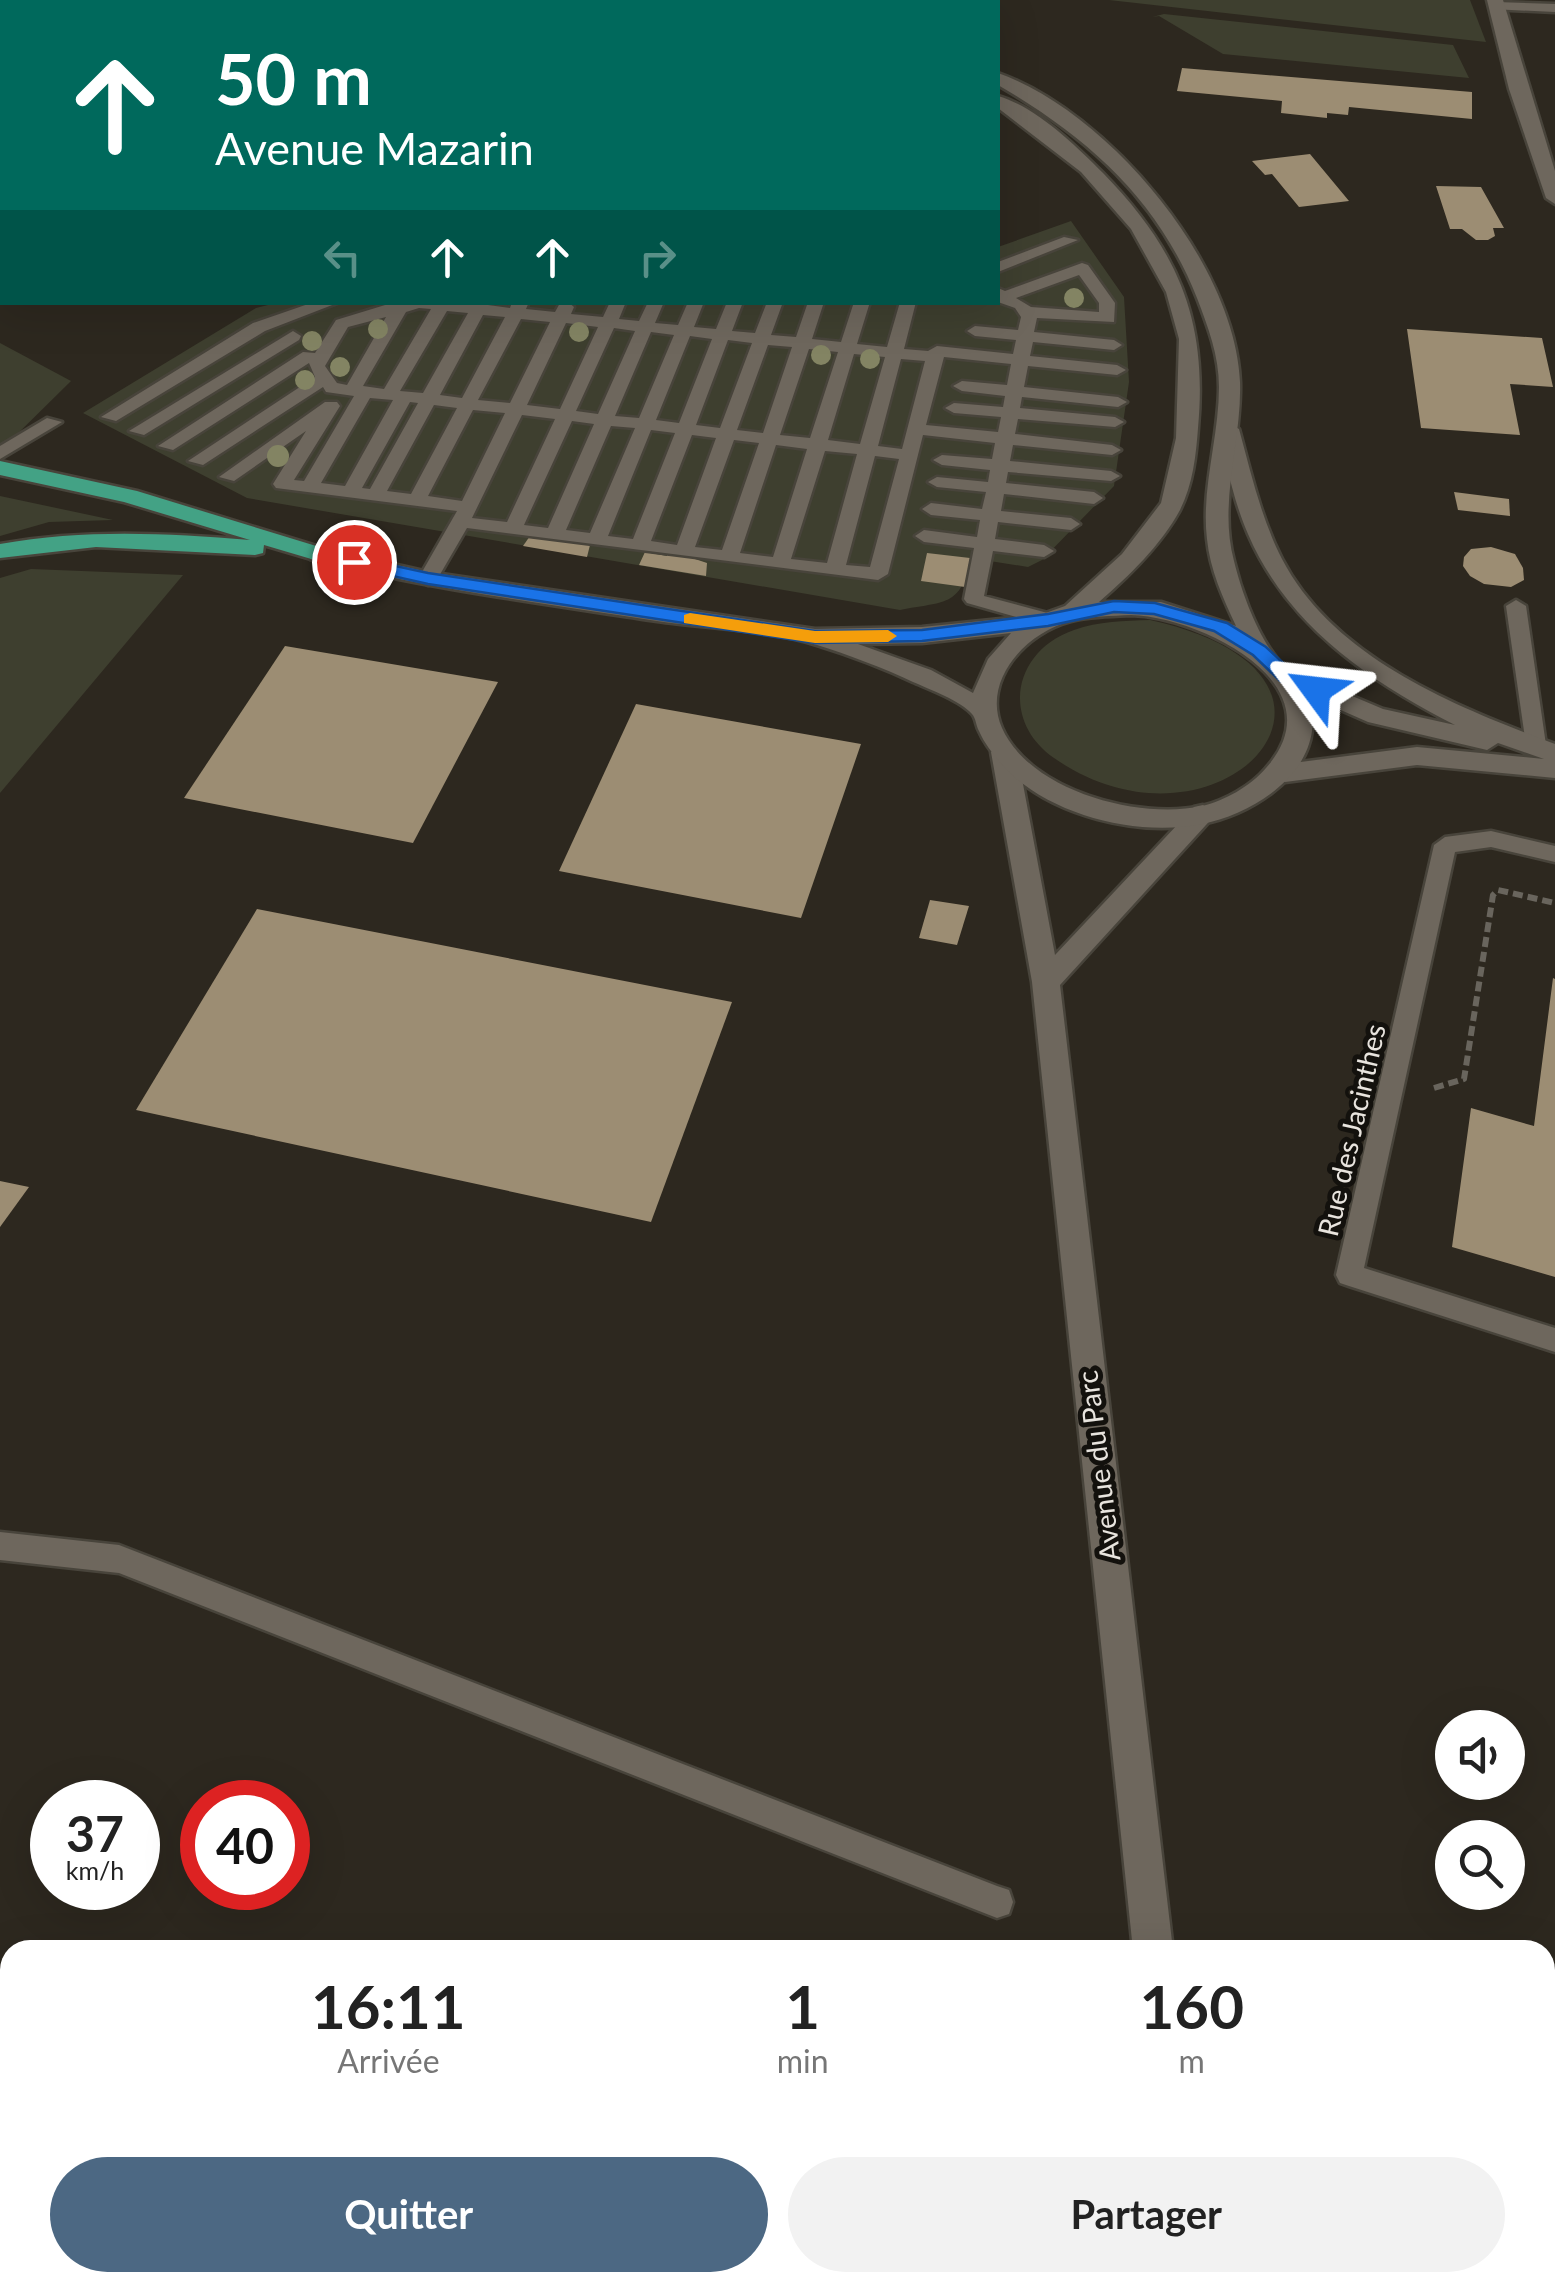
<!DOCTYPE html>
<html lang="fr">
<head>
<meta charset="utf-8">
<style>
  :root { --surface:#fff; --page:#f2f2f2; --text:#222; --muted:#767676; --accent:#4c6883 }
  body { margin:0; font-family:Lato,sans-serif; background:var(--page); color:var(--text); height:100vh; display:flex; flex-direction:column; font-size:38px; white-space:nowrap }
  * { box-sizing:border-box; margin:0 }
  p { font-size:32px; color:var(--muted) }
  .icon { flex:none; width:55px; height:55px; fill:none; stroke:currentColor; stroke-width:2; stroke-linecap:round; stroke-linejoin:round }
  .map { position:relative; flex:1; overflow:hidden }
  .panel { position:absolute; left:0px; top:1940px; width:1555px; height:352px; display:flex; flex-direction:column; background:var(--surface); border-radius:30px 30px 0 0; box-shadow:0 10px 40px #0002 }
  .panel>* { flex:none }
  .banner { position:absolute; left:0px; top:0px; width:1000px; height:305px; box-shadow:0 10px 40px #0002; background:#00695c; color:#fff; overflow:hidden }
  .buttons { position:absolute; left:1435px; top:1710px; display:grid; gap:20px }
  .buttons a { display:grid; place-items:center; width:90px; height:90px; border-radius:50%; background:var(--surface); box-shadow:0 10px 40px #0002; font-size:50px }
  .speed { position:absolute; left:30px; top:1780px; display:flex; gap:20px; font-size:50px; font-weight:700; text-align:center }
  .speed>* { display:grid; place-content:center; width:130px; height:130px; border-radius:50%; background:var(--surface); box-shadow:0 10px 40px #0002; line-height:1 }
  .speed small { font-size:25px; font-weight:400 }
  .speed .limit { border:15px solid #d22; background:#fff; color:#111 }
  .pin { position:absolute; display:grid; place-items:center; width:85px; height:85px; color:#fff; margin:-42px; border:5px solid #fff; border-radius:50%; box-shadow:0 2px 10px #0007 }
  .me { position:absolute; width:110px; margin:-55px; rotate:300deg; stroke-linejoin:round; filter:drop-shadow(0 0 8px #0008) }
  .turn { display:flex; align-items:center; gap:35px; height:210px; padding:0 50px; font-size:45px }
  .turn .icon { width:130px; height:130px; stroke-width:2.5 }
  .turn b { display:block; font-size:70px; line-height:85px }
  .lanes { display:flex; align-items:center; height:95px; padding:0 50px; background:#0003; justify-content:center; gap:50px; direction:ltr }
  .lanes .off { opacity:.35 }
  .eta { display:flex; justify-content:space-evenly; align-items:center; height:170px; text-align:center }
  .eta b { font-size:60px; font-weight:700; line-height:70px }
  .cta { display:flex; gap:20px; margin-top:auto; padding:20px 50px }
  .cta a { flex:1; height:115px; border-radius:60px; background:var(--accent); color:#fff; font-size:40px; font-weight:700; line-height:115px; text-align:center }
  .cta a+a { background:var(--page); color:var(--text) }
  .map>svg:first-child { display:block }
  .green { fill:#3e3f2f }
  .building { fill:#9c8d73 }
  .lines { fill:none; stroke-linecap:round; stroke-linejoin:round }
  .service-casing { stroke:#48443b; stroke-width:5 }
  .minor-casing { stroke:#48443b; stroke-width:5 }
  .tertiary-casing { stroke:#48443b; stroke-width:5 }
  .secondary-casing { stroke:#48443b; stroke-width:5 }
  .motorway-casing { stroke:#48443b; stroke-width:5 }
  .path { stroke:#69655d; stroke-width:6; stroke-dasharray:10 5; stroke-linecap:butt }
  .service { fill:#6e675d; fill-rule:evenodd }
  .minor { fill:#6e675d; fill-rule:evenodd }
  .tertiary { fill:#6e675d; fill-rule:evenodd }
  .secondary { fill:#6e675d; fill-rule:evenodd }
  .motorway { fill:#43a285; fill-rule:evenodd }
  .tree { fill:#838463 }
  .route { fill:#1a73e8; stroke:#114b97; stroke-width:2.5 }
  .slow { fill:#f59e0b }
  .labels { text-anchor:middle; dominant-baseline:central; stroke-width:10; stroke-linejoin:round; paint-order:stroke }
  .street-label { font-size:28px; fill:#e8e4de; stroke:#13110d }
</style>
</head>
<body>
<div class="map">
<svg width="1555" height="2291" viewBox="0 0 1555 2291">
  <rect width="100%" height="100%" fill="#2d281f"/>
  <g class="green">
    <polygon points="1109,0 1470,0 1486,42"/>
    <polygon points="1164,14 1453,45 1469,78 1223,54 1159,16 1152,17"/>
    <path d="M1071,221L1124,297L1129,382L1114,486L1042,560L1028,567L971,558C961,608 944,601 900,610L247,498L83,413L256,308L276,303L998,302V247Z"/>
    <polygon points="0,343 71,381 0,451"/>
    <polygon points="0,496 113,520 49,522 0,536"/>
    <polygon points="31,569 183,575 0,793 0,578"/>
    <path d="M1150,620C1403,676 1219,873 1054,758C1000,720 1013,651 1074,630C1099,621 1124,621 1150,620Z"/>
  </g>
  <g class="building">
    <polygon points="1182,68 1472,92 1472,119 1349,107 1348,115 1327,113 1327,118 1281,113 1282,101 1177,91"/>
    <polygon points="1310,154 1349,201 1299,207 1272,174 1265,175 1252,161"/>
    <polygon points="1436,186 1481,187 1504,228 1493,228 1495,236 1488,240 1476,240 1462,229 1450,229"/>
    <polygon points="1407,329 1542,338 1553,387 1510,384 1520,435 1421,428"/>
    <polygon points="1454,492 1509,499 1510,516 1458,510"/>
    <polygon points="530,536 590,545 587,557 523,546"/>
    <polygon points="1491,547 1515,554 1523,568 1524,580 1511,587 1484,584 1470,576 1463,566 1464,557 1471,549"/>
    <polygon points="668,550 707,563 706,576 639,565 645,552 667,556"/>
    <polygon points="927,553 970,558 965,587 921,581"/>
    <polygon points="285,646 498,682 413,843 184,798"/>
    <polygon points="636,704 861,744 801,918 559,871"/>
    <polygon points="930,900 969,906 957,945 919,938"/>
    <polygon points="257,909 732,1002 651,1222 136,1110"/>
    <polygon points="1553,978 1555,979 1555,1277 1452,1247 1471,1108 1534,1126"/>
    <polygon points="0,1181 29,1187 0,1227"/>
  </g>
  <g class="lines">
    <defs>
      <g id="service">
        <polygon points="1496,2 1555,4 1555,12 1491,9 1489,6"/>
        <polygon points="1064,237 1078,240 998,272 998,262"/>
        <path d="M1082,263L1088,265L1115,303L1114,322L1037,318L1034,332L1114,340L1122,345L1114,350L1033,342L1030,356L1117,365L1126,370L1117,375L1028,366L1024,387L1118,397L1127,402L1118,407L1022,397L1020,408L1115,417L1124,422L1115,427L1018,419L1015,434L1112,445L1121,450L1112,455L1013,445L1010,461L1111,471L1120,476L1111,481L1008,472L1006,483L1094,492L1103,498L1094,504L1004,494L1001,511L1071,518L1080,524L1071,530L998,522L995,539L1044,545L1054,551L1044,557L993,551L984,596L1055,615L1058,620L1048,626L967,603L964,599L974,548L924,542L915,536L924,530L977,537L980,520L931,515L922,509L931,503L982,509L986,492L937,487L928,482L937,477L988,482L990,470L942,465L933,460L942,455L992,459L995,443L923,435L888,574L878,580L467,528L435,583L428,585L418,579L457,511L276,488L273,484L306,431L234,481L219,477L325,402H337L340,406L294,480L304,481L354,396L326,392L323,387L203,465L188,461L315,377L309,363L173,450L158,446L303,352L315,353L336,320L395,302H490L488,305L510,308L512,302H529L526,309L555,312L560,303L568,302L574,307L571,314L603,317L610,302H626L619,319L639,321L648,302H664L655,323L678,325L688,302H704L694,327L716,329L727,302H743L732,331L755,333L767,302H783L771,335L796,337L808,302H824L812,339L841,342L854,302H870L857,344L887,347L900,302H916L904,349L928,351L937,346L1013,354L1016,340L975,336L967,331L975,326L1018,330L1021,317L1015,308L998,302V288L1005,291ZM1079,275L1099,303V312L1031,307L1016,298ZM419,308L431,309L384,389L363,386L406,312ZM447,311L468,313L423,393L400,391ZM483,315L505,317L462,398L440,395ZM386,317L347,385L337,383L325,366L348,327ZM521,319L550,322L510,403L478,400ZM566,323L598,327L560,409L527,405ZM614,328L635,331L598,414L576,411ZM651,332L674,335L639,418L615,416ZM690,336L712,339L679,423L656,420ZM728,340L752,343L720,428L696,425ZM768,345L792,347L763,433L737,430ZM809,349L838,352L810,438L780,435ZM854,354L885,357L860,444L828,440ZM944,357L1011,364L1007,385L962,381L953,386L962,391L1005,396L1003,407L954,403L945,408L954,413L1001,417L998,432L926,425ZM901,359L925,361L902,449L878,446ZM370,398L393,400L345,486L321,483ZM410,402L418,403L370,489L362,488ZM434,405L457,408L411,494L387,491ZM473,410L505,413L462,501L428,496ZM522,415L555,419L507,522L472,518ZM572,421L594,424L548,528L524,525ZM611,426L635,428L590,533L566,530ZM651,430L675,433L633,539L608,536ZM692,435L716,438L677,545L651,541ZM734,440L759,443L722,550L695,547ZM776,445L807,449L773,557L740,553ZM825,451L857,454L827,563L791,559ZM875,456L899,459L870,567L846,565Z"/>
        <polygon points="314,302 340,302 265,331 116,421 101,417 253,323"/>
        <polygon points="293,331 301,336 299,340 144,435 129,431"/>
        <polygon points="47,418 62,422 0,459 0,446"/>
        <polygon points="1516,600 1526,606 1546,745 1536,752 1526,745 1506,606"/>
        <polygon points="1491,831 1555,846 1555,862 1491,847 1455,852 1364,1268 1555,1328 1555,1352 1349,1286 1340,1283 1336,1275 1434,845 1445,837"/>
        <polygon points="0,1532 119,1545 997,1886 1009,1890 1013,1902 1009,1914 997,1918 119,1573 0,1560"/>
        <polygon points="1445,2282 1499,2282 1502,2291 1449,2291"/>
      </g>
      <g id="minor">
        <polygon points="1487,0 1503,0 1555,171 1555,204 1546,198 1509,89"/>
        <polygon points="1004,743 1017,752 1055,955 1194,807 1203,805 1216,814 1060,985 1173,1950 1133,1950 1032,982 991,752"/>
        <polygon points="1166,2282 1210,2282 1211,2291 1167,2291"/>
      </g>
      <path id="tertiary" d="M1228,423L1239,429C1251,473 1261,518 1282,559C1334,659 1457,707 1555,744V778L1417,765L1285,782L1276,779L1272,773L1276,767L1285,764L1417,747L1544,759L1498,743L1487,750L1368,722L1277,682L1274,676L1286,668L1383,709L1455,725C1369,681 1287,625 1248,534C1233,500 1227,464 1217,429Z"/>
      <g id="secondary">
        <polygon points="810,0 830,0 831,2 812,2"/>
        <polygon points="848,0 867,0 868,2 850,2"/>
        <path d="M998,73C1108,112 1235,263 1240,382C1242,442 1218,502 1234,561C1241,590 1254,625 1270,649C1288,676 1316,695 1312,731C1305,782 1247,815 1202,824C1138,837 1053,816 1007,770C996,758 985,745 979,731C976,726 976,718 972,714C961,701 929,689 913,682C884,668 846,654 817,645C770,630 706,628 657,621C540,603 424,588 310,559V549L318,547L428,572L815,629L922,627L1040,615L1065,606L1122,554L1161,503L1176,438L1179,339L1166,292L1131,229L1081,172L998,108V96C1036,107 1075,145 1103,173C1178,250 1208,320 1198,428C1196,455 1193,484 1180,510C1161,545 1129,576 1099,602H1161L1236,626C1223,598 1210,570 1207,539C1201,488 1219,438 1219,387C1219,355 1208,327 1197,298C1158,199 1087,137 998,85ZM1131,615C1201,617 1340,685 1266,768C1251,786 1224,801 1202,806C1139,820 1030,791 1002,728C981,680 1027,632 1071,621C1090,616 1112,616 1131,615ZM1011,633L988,659L973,693L931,670L858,644L922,643Z"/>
      </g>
      <path id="motorway" d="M0,461L137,491L326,549L329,554L318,561L264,545L263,553L255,555L96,547L0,558V544C84,529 165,533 250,540L124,502L0,475Z"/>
    </defs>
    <use href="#service" class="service-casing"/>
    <use href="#minor" class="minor-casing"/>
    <use href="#tertiary" class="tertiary-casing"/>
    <use href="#secondary" class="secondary-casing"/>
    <use href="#motorway" class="motorway-casing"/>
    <polyline class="path" points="1434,1088 1464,1079 1493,895 1498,890 1555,903"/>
    <use href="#service" class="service"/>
    <use href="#minor" class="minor"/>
    <use href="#tertiary" class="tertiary"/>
    <use href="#secondary" class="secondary"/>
    <use href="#motorway" class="motorway"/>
  </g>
  <g class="tree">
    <circle cx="1074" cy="298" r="10"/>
    <circle cx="378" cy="329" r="10"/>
    <circle cx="579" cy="332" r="10"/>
    <circle cx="312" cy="341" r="10"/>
    <circle cx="821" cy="355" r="10"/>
    <circle cx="870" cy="359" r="10"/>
    <circle cx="340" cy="367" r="10"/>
    <circle cx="305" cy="380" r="10"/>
    <circle cx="278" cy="456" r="11"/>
  </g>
  <polygon class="route" points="354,557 428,573 815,631 922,630 1048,614 1114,601 1155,603 1227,623 1266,647 1293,672 1326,690 1316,696 1280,681 1253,655 1214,631 1154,614 1114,612 1048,626 922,641 815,643 428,584 348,566 346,562"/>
  <polygon class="slow" points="690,613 815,631 888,630 897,636 888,642 815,643 684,623 684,615"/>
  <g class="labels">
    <g class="street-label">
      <text transform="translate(1351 1130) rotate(-77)">Rue des Jacinthes</text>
      <text transform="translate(1098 1466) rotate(-97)">Avenue du Parc</text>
    </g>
  </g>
</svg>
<div class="buttons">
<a><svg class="icon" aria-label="sound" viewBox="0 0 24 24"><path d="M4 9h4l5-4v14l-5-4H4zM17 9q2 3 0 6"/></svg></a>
<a><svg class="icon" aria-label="search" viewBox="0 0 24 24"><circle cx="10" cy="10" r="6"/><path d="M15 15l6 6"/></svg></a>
</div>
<div class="speed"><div>37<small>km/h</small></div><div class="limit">40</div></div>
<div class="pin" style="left:354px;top:562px;background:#d93025"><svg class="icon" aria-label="arrive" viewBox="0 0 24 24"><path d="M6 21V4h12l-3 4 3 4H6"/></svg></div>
<svg class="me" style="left:1316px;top:690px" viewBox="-20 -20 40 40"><path d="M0-17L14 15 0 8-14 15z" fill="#1a73e8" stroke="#fff" stroke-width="4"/></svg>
<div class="banner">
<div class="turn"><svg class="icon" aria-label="ahead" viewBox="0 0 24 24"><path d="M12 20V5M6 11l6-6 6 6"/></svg><div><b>50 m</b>Avenue Mazarin</div></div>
<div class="lanes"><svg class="icon off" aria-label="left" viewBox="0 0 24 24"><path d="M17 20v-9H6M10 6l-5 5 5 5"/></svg><svg class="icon" aria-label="ahead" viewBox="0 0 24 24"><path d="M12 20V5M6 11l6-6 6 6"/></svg><svg class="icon" aria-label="ahead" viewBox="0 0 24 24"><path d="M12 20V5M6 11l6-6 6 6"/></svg><svg class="icon off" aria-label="right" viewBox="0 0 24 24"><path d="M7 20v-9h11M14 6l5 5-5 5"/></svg></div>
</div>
<section class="panel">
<div class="eta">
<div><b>16:11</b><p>Arrivée</p></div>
<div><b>1</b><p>min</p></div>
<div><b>160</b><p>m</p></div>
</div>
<div class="cta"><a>Quitter</a><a>Partager</a></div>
</section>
</div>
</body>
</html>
